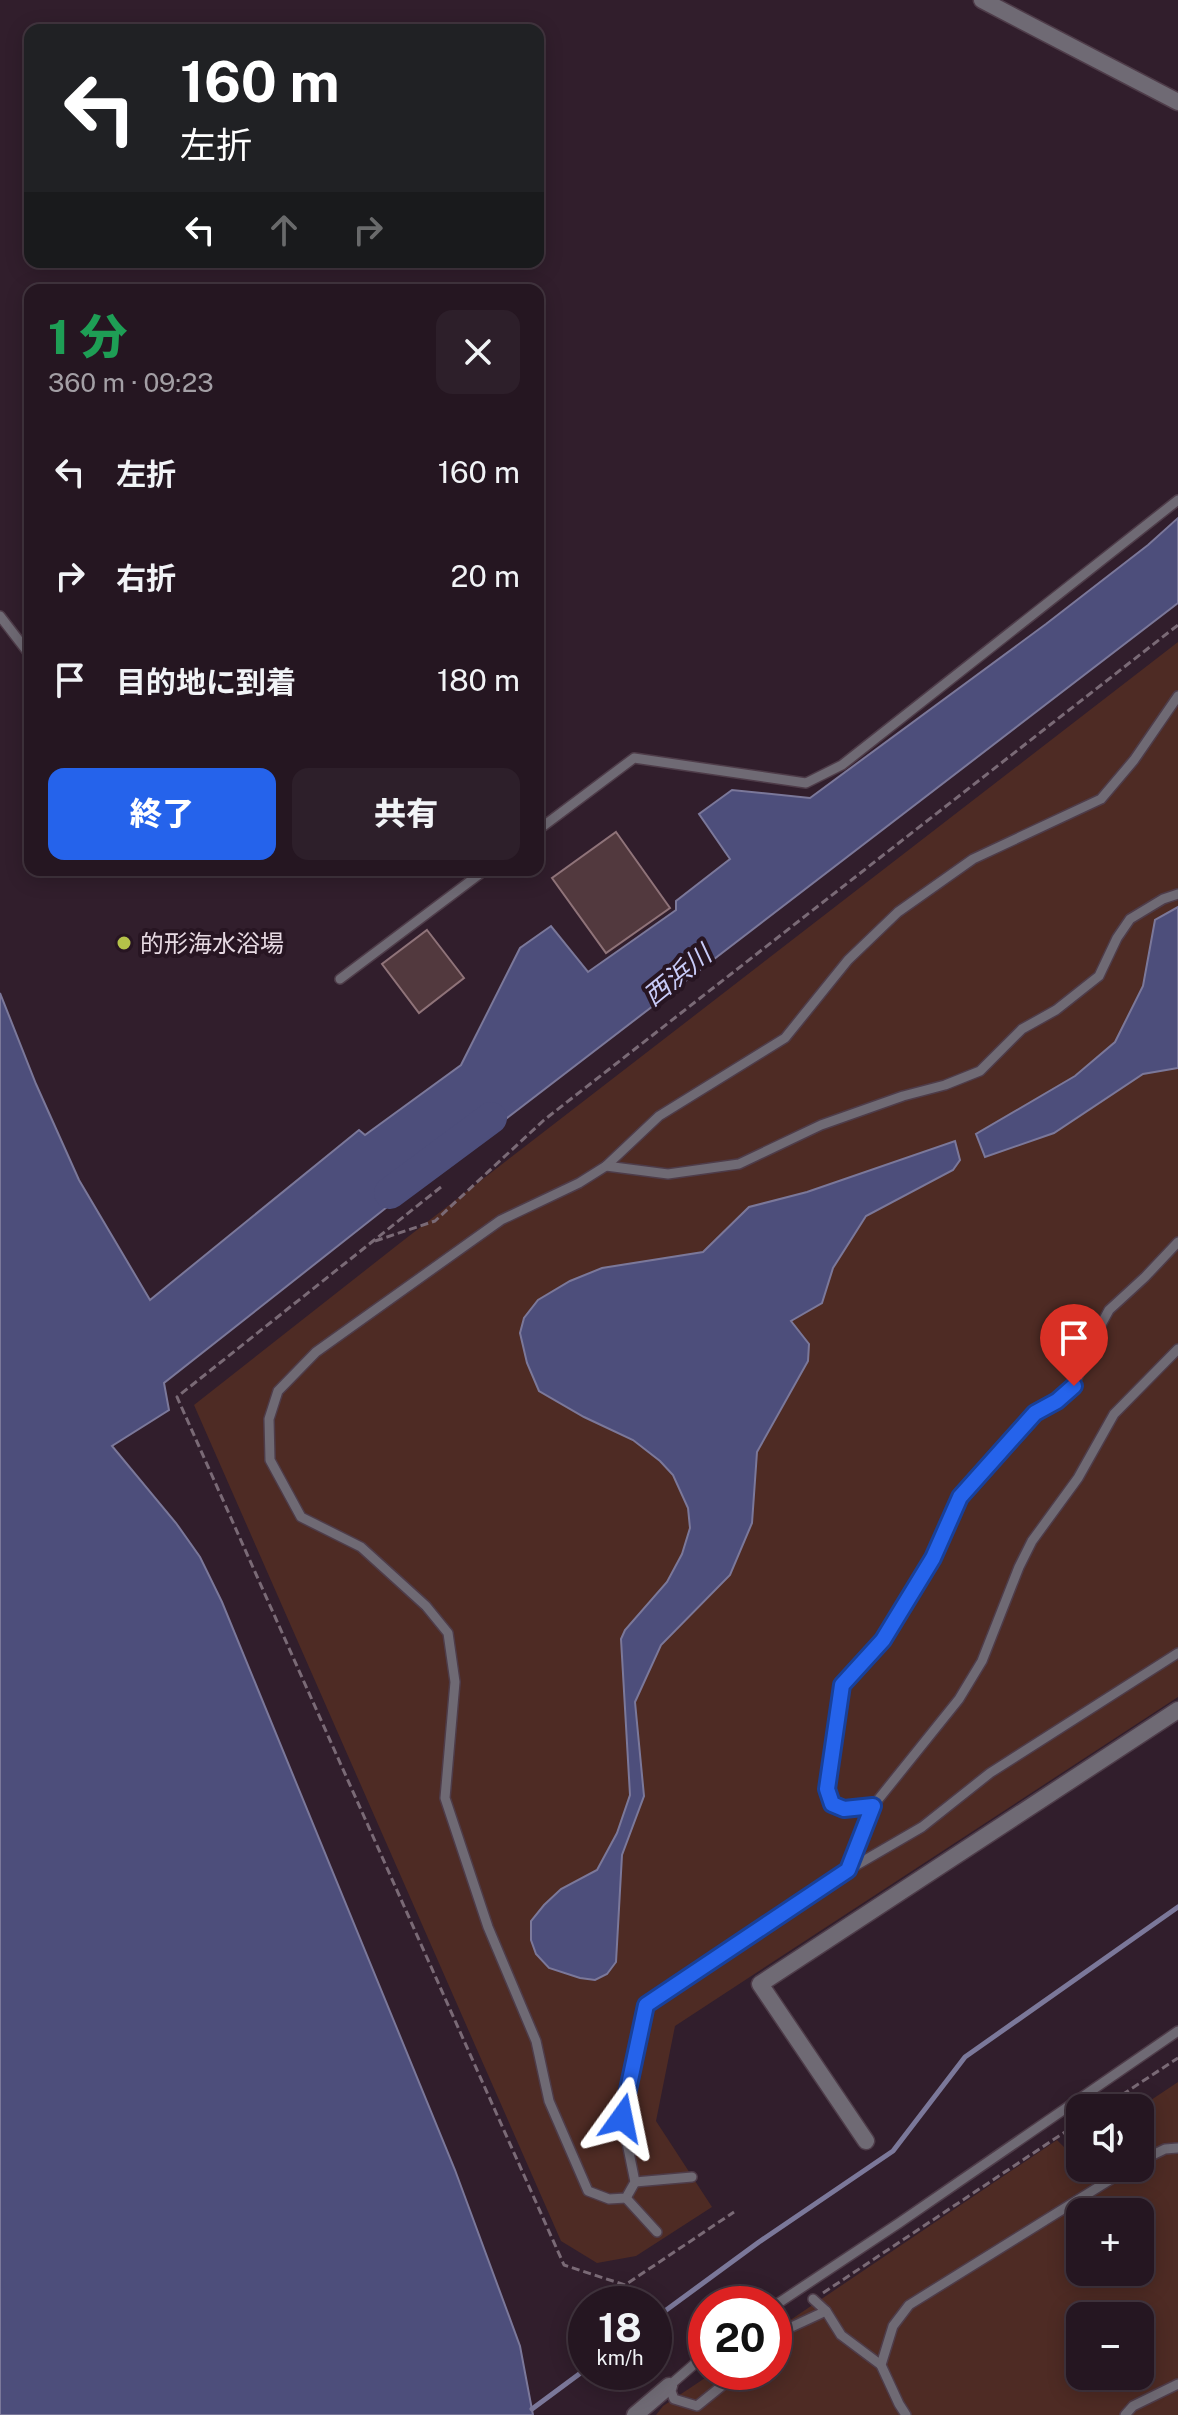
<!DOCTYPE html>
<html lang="ja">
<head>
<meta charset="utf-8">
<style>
  :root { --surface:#251621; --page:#2d1f2a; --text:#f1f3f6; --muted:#a39fa5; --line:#42353f; --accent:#2563eb }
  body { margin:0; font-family:"Public Sans","Noto Sans JP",sans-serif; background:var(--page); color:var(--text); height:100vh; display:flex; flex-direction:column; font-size:30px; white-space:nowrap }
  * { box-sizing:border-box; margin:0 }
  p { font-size:26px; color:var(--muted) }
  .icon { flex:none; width:44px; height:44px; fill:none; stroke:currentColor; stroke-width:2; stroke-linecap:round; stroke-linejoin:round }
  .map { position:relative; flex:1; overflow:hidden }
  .side { position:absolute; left:24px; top:284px; width:520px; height:592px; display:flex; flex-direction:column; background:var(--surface); border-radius:16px; box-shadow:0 4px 20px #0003,0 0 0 2px var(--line) }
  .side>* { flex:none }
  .banner { position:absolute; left:24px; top:24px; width:520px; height:244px; border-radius:16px; box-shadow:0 4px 20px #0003,0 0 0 2px var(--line); background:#202124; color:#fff; overflow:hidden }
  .buttons { position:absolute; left:1066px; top:2094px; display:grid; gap:16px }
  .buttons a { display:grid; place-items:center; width:88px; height:88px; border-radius:16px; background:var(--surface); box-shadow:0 4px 20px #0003,0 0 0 2px var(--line); font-size:40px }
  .speed { position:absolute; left:568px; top:2286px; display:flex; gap:16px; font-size:40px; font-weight:700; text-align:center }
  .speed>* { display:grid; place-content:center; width:104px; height:104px; border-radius:50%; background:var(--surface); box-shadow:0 4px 20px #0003,0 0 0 2px var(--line); line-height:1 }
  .speed small { font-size:20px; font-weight:400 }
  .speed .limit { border:12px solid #d22; background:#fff; color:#111 }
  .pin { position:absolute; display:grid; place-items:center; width:68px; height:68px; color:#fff; margin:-82px -34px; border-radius:50% 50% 50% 0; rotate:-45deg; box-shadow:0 0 8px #0007 }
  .pin .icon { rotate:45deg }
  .me { position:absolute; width:88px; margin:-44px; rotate:12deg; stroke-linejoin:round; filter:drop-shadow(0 0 6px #0008) }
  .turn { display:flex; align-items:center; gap:28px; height:168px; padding:0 24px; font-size:36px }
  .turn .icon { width:104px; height:104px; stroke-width:2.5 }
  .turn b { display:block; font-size:56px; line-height:68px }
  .lanes { display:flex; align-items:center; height:76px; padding:0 24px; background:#0003; justify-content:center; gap:40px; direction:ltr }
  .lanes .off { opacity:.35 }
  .round { display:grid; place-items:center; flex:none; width:84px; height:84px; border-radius:16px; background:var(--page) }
  .overview { display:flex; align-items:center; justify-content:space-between; height:136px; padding:0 24px }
  h1 { font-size:48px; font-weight:800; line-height:60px; color:#1e9e55 }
  .cta { display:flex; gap:16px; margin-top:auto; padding:16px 24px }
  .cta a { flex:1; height:92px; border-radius:16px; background:var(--accent); color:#fff; font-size:32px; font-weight:800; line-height:92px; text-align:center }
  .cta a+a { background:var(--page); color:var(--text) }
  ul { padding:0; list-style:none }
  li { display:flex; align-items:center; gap:24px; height:104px; padding:0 24px }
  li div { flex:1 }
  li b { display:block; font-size:30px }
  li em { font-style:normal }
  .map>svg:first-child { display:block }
  .green { fill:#4e2b24; fill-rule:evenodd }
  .water { fill:#4d4e7b; stroke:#7b789a; stroke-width:2 }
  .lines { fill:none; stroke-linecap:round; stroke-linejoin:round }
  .stream { stroke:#7b789a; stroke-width:5 }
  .river { stroke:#4d4e7b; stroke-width:32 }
  .building { fill:#52393e; stroke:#8f7379; stroke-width:2 }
  .lane-casing { stroke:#4e3c49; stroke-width:12 }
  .street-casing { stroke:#4e3c49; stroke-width:19 }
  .path { stroke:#7a6a76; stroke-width:3; stroke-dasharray:8 4; stroke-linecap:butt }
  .lane { stroke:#6f6a74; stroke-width:9 }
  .street { stroke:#6f6a74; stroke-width:16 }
  .route-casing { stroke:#184099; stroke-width:20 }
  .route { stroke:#2563eb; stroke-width:14 }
  .poi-dot { fill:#b5c249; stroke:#271522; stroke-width:3 }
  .labels { text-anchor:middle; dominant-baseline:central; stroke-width:8; stroke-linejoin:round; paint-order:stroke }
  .poi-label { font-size:24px; fill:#e7dae3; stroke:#271522; text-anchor:start }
  .water-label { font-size:26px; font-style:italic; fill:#c8cbf8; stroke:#271522 }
</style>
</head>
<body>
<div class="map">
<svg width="1178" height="2415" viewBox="0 0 1178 2415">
  <rect width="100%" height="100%" fill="#311e2c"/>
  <g class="green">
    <polygon points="1178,642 1178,1697 675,2026 656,2121 712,2207 636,2256 597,2263 561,2241 194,1405 400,1243"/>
    <path d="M1178,2082V2415H656L663,2406L714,2372H774V2331L1057,2140L1071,2154L1080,2148V2168H1140L1139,2108ZM1080,2212H1140V2272H1080ZM1080,2316H1140V2376H1080Z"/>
  </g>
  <g class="water">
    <polygon points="1178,518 1178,603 464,1151 452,1138 418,1162 429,1174 164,1383 169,1410 112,1446 176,1523 200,1557 222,1602 455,2170 520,2346 533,2415 0,2415 0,993 36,1084 79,1180 150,1300 359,1130 365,1135 461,1065 520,948 551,926 588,972 676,910 676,901 730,859 699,814 732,790 810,798 1046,624 1148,545"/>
    <polygon points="1178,907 1178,1068 1143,1074 1054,1133 985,1157 976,1134 1075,1076 1115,1042 1143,986 1155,920"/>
    <polygon points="955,1141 960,1160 953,1170 866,1216 833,1268 822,1303 791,1321 809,1344 808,1361 757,1452 752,1523 730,1575 661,1645 635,1702 644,1796 622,1855 616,1962 607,1974 595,1980 580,1978 549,1968 536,1954 531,1940 531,1921 544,1905 561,1889 597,1870 617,1833 630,1795 621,1639 625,1630 667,1582 682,1554 690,1528 688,1508 673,1475 660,1461 633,1440 584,1417 539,1391 527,1363 520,1333 524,1318 538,1300 570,1281 602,1268 703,1252 749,1207 807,1192"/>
  </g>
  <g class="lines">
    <g class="stream">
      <polyline points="654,2319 759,2242 893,2151 965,2057 1178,1907"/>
      <polyline points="532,2409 586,2369"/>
    </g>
    <polyline class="river" points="390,1193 491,1118"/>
  </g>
  <g class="building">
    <polygon points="616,832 670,908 606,953 552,878"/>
    <polygon points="427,930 464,978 419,1013 382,964"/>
  </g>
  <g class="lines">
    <defs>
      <g id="lane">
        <polyline points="0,616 30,655"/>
        <polyline points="1178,696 1134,760 1101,799 973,859 898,912 848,960 785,1038 659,1116 606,1166 579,1183 501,1220 316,1352 278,1391 269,1419 270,1460 301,1517 361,1547 426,1606 448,1633 455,1682 445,1798 488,1927 536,2041 549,2101 588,2191 609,2199 626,2198 635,2182 622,2118 646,2005 848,1870 922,1827 990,1773 1178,1653"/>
        <polyline points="538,830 634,758 806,783 842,765 1178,500"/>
        <polyline points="340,979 485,870"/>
        <polyline points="606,1166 668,1174 739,1164 821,1125 903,1096 945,1085 980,1071 1022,1029 1056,1010 1099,976 1117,938 1130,919 1163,899 1178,894"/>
        <polyline points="873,1806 844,1809 832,1804 827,1789 842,1685 883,1640 933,1558 960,1497 1035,1413 1057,1401 1074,1386 1090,1345 1109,1310 1145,1277 1178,1242"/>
        <polyline points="848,1870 873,1806 959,1699 982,1661 1019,1567 1032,1541 1078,1478 1114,1414 1178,1349"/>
        <polyline points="1140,2161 1165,2149 1178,2148"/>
        <polyline points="635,2182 692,2177"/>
        <polyline points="626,2198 657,2232"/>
        <polyline points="813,2299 826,2311 841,2335 881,2365"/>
        <polyline points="774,2306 899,2223 1178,2031"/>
        <polyline points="774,2340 785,2330 826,2311"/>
        <polyline points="706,2354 669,2386 674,2399 697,2406 739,2372"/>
        <polyline points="906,2415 899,2404 881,2365 893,2326 909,2305 1129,2168"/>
        <polyline points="1125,2415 1133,2406 1178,2384"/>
      </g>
      <g id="street">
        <polyline points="982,0 1178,102"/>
        <polyline points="866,2141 760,1984 1178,1710"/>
        <polyline points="635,2415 669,2386"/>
      </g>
    </defs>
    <use href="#lane" class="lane-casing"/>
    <use href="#street" class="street-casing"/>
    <g class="path">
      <polyline points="441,1187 177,1397 564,2265 625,2285 734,2212"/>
      <polyline points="375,1241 435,1221 544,1120 1178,625"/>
      <polyline points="1102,2108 1178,2058"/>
      <polyline points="823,2293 1080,2122"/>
    </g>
    <use href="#lane" class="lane"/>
    <use href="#street" class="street"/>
  </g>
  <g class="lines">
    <defs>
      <polyline id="route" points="622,2118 646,2005 848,1870 873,1806 844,1809 832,1804 827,1789 842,1685 883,1640 933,1558 960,1497 1035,1413 1057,1401 1074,1386"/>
    </defs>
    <use href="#route" class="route-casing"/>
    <use href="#route" class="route"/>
  </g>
  <circle class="poi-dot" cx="124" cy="943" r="8"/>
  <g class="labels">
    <g class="poi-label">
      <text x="140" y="943">的形海水浴場</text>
    </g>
    <g class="water-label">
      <text transform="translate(677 975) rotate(-39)">西浜川</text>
    </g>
  </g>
</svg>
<div class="buttons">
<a><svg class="icon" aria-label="sound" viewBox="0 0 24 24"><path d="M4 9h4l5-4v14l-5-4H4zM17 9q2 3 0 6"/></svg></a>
<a>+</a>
<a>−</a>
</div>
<div class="speed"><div>18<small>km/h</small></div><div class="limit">20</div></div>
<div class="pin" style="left:1074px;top:1386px;background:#d93025"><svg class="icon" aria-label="arrive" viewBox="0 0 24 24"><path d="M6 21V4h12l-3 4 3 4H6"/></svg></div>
<svg class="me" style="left:622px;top:2118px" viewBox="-20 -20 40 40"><path d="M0-17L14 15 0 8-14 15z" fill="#2563eb" stroke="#fff" stroke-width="4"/></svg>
<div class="banner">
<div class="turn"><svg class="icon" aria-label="left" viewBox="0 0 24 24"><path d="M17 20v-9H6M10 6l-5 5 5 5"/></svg><div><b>160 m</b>左折</div></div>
<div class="lanes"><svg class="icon" aria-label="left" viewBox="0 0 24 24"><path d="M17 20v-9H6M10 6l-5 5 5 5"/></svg><svg class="icon off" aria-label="ahead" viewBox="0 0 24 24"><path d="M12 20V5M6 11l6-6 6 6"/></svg><svg class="icon off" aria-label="right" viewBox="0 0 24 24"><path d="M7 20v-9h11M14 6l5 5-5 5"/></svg></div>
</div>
<section class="side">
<div class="overview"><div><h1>1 分</h1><p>360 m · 09:23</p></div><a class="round"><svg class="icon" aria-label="close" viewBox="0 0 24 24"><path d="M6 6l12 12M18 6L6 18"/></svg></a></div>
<ul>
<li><svg class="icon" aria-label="left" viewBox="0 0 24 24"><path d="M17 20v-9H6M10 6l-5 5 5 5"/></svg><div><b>左折</b></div><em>160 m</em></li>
<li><svg class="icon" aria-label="right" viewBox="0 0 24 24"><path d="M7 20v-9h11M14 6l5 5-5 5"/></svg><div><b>右折</b></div><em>20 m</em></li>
<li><svg class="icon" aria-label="arrive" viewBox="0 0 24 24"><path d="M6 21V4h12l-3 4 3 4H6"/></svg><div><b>目的地に到着</b></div><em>180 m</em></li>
</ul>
<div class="cta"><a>終了</a><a>共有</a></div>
</section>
</div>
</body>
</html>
